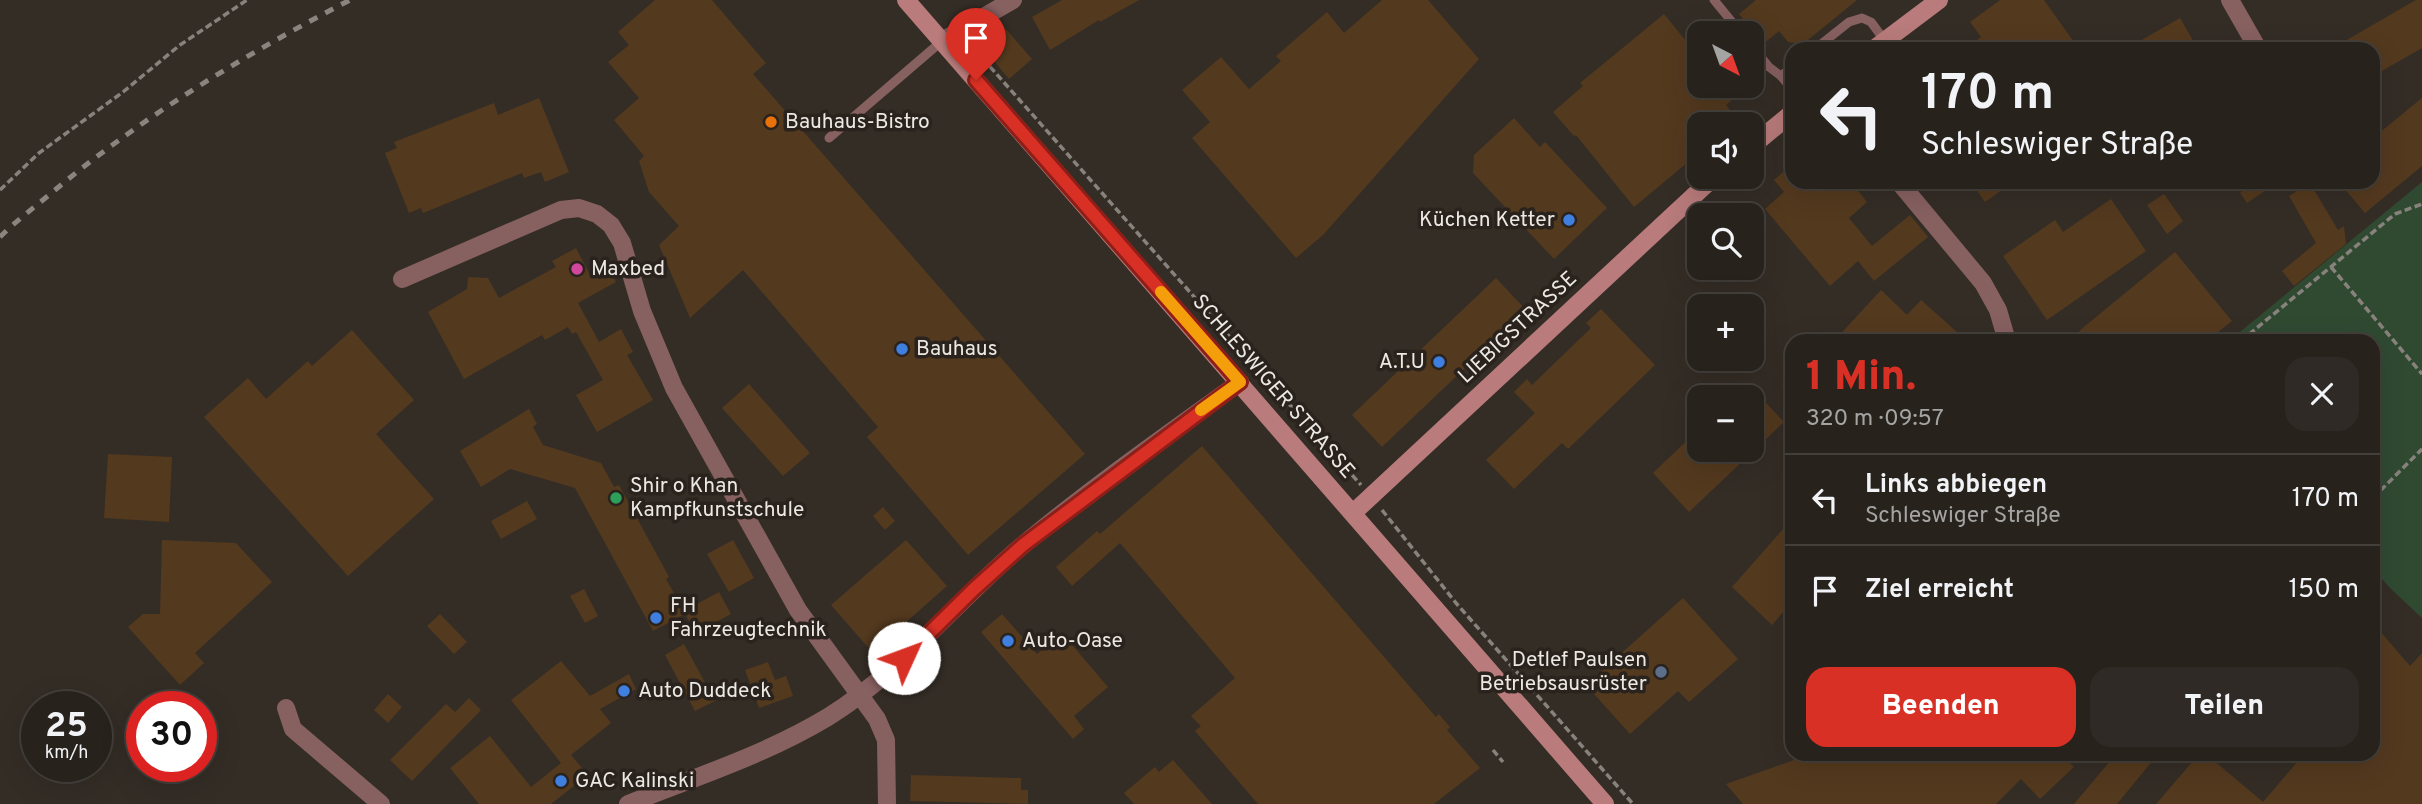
<!DOCTYPE html>
<html lang="de">
<head>
<meta charset="utf-8">
<style>
  :root { --surface:#27221c; --page:#2f2a25; --text:#f1f3f6; --muted:#a4a4a3; --line:#433f3b; --accent:#d93025 }
  body { margin:0; font-family:Overpass,sans-serif; background:var(--page); color:var(--text); height:100vh; display:flex; flex-direction:column; font-size:26px; white-space:nowrap }
  * { box-sizing:border-box; margin:0 }
  p { font-size:23px; color:var(--muted) }
  .icon { flex:none; width:38px; height:38px; fill:none; stroke:currentColor; stroke-width:2; stroke-linecap:round; stroke-linejoin:round }
  .map { position:relative; flex:1; overflow:hidden }
  .drawer { position:absolute; left:1785px; top:334px; width:595px; height:427px; display:flex; flex-direction:column; background:var(--surface); border-radius:21px; box-shadow:0 7px 28px #0002,0 0 0 2px var(--line) }
  .drawer>* { flex:none }
  .banner { position:absolute; left:1785px; top:42px; width:595px; height:147px; border-radius:21px; box-shadow:0 7px 28px #0002,0 0 0 2px var(--line); background:#27221c; color:var(--text); overflow:hidden }
  .needle { width:46px; rotate:139deg }
  .buttons { position:absolute; left:1687px; top:21px; display:grid; gap:14px }
  .buttons a { display:grid; place-items:center; width:77px; height:77px; border-radius:14px; background:var(--surface); box-shadow:0 7px 28px #0002,0 0 0 2px var(--line); font-size:35px }
  .speed { position:absolute; left:21px; top:691px; display:flex; gap:14px; font-size:35px; font-weight:700; text-align:center }
  .speed>* { display:grid; place-content:center; width:91px; height:91px; border-radius:50%; background:var(--surface); box-shadow:0 7px 28px #0002,0 0 0 2px var(--line); line-height:1 }
  .speed small { font-size:18px; font-weight:400 }
  .speed .limit { border:10px solid #d22; background:#fff; color:#111 }
  .pin { position:absolute; display:grid; place-items:center; width:60px; height:60px; color:#fff; margin:-72px -30px; border-radius:50% 50% 50% 0; rotate:-45deg; box-shadow:0 0 7px #0007 }
  .pin .icon { rotate:45deg }
  .me { position:absolute; width:77px; margin:-38px; rotate:47deg; stroke-linejoin:round; filter:drop-shadow(0 0 5px #0008) }
  .turn { display:flex; align-items:center; gap:24px; height:147px; padding:0 21px; font-size:32px }
  .turn .icon { width:91px; height:91px; stroke-width:2.5 }
  .turn b { display:block; font-size:49px; line-height:60px }
  .round { display:grid; place-items:center; flex:none; width:74px; height:74px; border-radius:21px; background:var(--page) }
  .headline { display:flex; align-items:center; justify-content:space-between; height:119px; padding:0 21px }
  h1 { font-size:42px; font-weight:800; line-height:52px; color:var(--accent) }
  .button { display:flex; gap:14px; margin-top:auto; padding:14px 21px }
  .button a { flex:1; height:80px; border-radius:21px; background:var(--accent); color:#fff; font-size:28px; font-weight:800; line-height:80px; text-align:center }
  .button a+a { background:var(--page); color:var(--text) }
  ul { padding:0; list-style:none }
  li { display:flex; align-items:center; gap:21px; height:91px; padding:0 21px; border-top:2px solid var(--line) }
  li div { flex:1 }
  li b { display:block; font-size:26px }
  li em { font-style:normal }
  .map>svg:first-child { display:block }
  .green { fill:#304a32 }
  .building { fill:#53391e }
  .lines { fill:none; stroke-linecap:round; stroke-linejoin:round }
  .path { stroke:#88827c; stroke-width:3.5; stroke-dasharray:7 3.5; stroke-linecap:butt }
  .lane { stroke:#876060; stroke-width:9 }
  .street { stroke:#876060; stroke-width:18 }
  .secondary { stroke:#b97b7b; stroke-width:18 }
  .rail { stroke:#8a847e; stroke-width:5; stroke-dasharray:9 9; stroke-linecap:butt }
  .route-casing { stroke:#8d1f18; stroke-width:18 }
  .route { stroke:#d93025; stroke-width:12 }
  .slow { stroke:#f59e0b; stroke-width:12 }
  .food-dot { fill:#e8710a; stroke:#2a231d; stroke-width:2.5 }
  .shop-dot { fill:#3f7fe0; stroke:#2a231d; stroke-width:2.5 }
  .hotel-dot { fill:#d1479c; stroke:#2a231d; stroke-width:2.5 }
  .leisure-dot { fill:#2e9e5b; stroke:#2a231d; stroke-width:2.5 }
  .service-dot { fill:#5c6f8a; stroke:#2a231d; stroke-width:2.5 }
  .labels { text-anchor:middle; dominant-baseline:central; stroke-width:7; stroke-linejoin:round; paint-order:stroke }
  .poi-label { font-size:21px; fill:#ece8e3; stroke:#2a231d; text-anchor:start }
  .street-label { font-size:21px; fill:#ece8e3; stroke:#2a231d }
</style>
</head>
<body>
<div class="map">
<svg width="2422" height="804" viewBox="0 0 2422 804">
  <rect width="100%" height="100%" fill="#342d26"/>
  <polygon class="green" points="2422,182 2422,618 2390,588 2373,569 2373,341 2229,341"/>
  <g class="building">
    <polygon points="655,0 712,0 766,63 753,74 1085,454 968,555 867,437 878,427 743,270 690,318 659,245 679,226 649,192 639,161 644,156 614,120 639,98 608,62 629,45 618,32"/>
    <polygon points="1062,0 1139,0 1100,22 1099,20 1050,50 1032,17"/>
    <polygon points="1382,0 1428,0 1479,59 1323,235 1296,258 1192,138 1210,122 1182,90 1221,57 1249,89 1281,61 1276,56 1327,12 1344,33"/>
    <polygon points="1756,0 1857,0 1803,44 1788,42 1779,31 1763,44 1739,14"/>
    <polygon points="2000,0 2044,0 2079,49 2059,49 2053,40 2041,49 1983,49 1977,40 1981,37 1970,22"/>
    <polygon points="2416,0 2422,0 2422,48 2373,76 2373,49 2331,49"/>
    <polygon points="1664,14 1699,57 1699,86 1722,86 1733,99 1726,105 1741,124 1699,124 1699,153 1634,207 1576,135 1574,136 1553,112 1583,86 1580,83"/>
    <polygon points="2180,18 2198,49 2126,49"/>
    <polygon points="1005,28 1032,59 1009,79 983,48"/>
    <polygon points="539,98 569,172 545,182 541,172 524,178 522,173 423,213 421,208 409,213 385,153 397,148 394,142 494,103 498,115"/>
    <polygon points="2422,98 2422,166 2365,213 2339,182 2373,182 2373,138"/>
    <polygon points="1514,118 1540,147 1545,142 1607,208 1554,259 1473,173 1474,155"/>
    <polygon points="1792,164 1792,182 1851,182 1867,202 1849,218 1872,246 1910,215 1928,237 1874,281 1858,261 1830,286 1765,209 1784,192 1774,180"/>
    <polygon points="1971,182 2013,182 1985,202"/>
    <polygon points="2252,182 2278,182 2247,203 2240,193"/>
    <polygon points="2310,183 2338,230 2344,226 2346,244 2294,286 2282,271 2316,243 2289,196"/>
    <polygon points="2164,194 2183,221 2167,234 2147,205"/>
    <polygon points="2111,199 2146,251 2047,320 2003,256 2055,220 2063,232"/>
    <polygon points="576,248 591,277 608,268 616,282 578,303 599,342 621,329 633,352 627,355 653,400 597,432 576,395 603,380 576,332 572,334 568,327 545,340 542,335 464,379 428,312 467,289 468,277 488,278 499,298 556,267 552,261"/>
    <polygon points="2175,252 2232,321 2207,341 2087,341 2079,331"/>
    <polygon points="1496,278 1526,310 1382,447 1352,415"/>
    <polygon points="1881,290 1907,315 1921,300 1967,341 1834,341"/>
    <polygon points="1601,309 1655,365 1568,449 1562,443 1514,489 1486,460 1535,413 1514,392 1527,379 1532,385 1591,328 1586,323"/>
    <polygon points="352,330 414,400 376,434 434,499 348,576 204,417 248,378 266,399 308,361 312,366"/>
    <polygon points="749,384 810,453 783,476 722,408"/>
    <polygon points="1752,388 1784,422 1689,512 1653,473 1699,429 1699,450 1752,450"/>
    <polygon points="529,409 537,424 533,427 543,445 601,463 614,487 619,485 669,577 666,579 684,611 719,592 731,614 696,633 685,614 653,631 575,488 510,469 481,487 460,451"/>
    <polygon points="1202,446 1436,717 1439,714 1444,720 1450,727 1447,730 1480,768 1434,804 1258,804 1195,731 1201,726 1191,716 1235,678 1120,543 1072,586 1056,567 1097,531 1100,534"/>
    <polygon points="108,454 172,457 169,522 104,518"/>
    <polygon points="527,501 537,519 501,539 491,521"/>
    <polygon points="883,507 895,521 885,530 873,516"/>
    <polygon points="1792,519 1792,602 1772,625 1732,587"/>
    <polygon points="162,540 236,543 272,582 195,653 204,663 180,685 128,627 143,614 160,614"/>
    <polygon points="733,540 754,578 729,592 707,554"/>
    <polygon points="906,540 947,586 872,652 831,605"/>
    <polygon points="584,589 598,616 585,623 570,596"/>
    <polygon points="1683,598 1738,659 1689,702 1678,691 1630,734 1586,685"/>
    <polygon points="440,614 467,642 454,654 427,626"/>
    <polygon points="1002,614 1037,654 1062,633 1108,687 1074,716 1084,729 1073,739 981,632"/>
    <polygon points="2373,623 2410,666 2422,653 2422,804 2156,804 2199,754 2206,754 2263,802 2304,754 2373,754"/>
    <polygon points="684,644 715,701 695,711 665,655"/>
    <polygon points="561,661 590,696 629,674 636,689 600,709 611,723 571,755 588,775 551,804 479,804 450,768 490,736 531,787 561,763 511,700"/>
    <polygon points="768,662 775,680 786,676 793,696 759,708 745,670"/>
    <polygon points="388,694 402,707 388,723 374,710"/>
    <polygon points="469,698 481,710 412,781 390,760 446,704 455,712"/>
    <polygon points="1811,754 2061,754 2074,767 2040,799 2021,779 1996,804 1743,804 1726,784"/>
    <polygon points="2116,754 2158,754 2117,804 2074,804"/>
    <polygon points="1173,760 1212,804 1134,804 1124,793 1155,767 1159,772"/>
    <polygon points="911,775 1021,778 1021,790 1028,790 1028,804 910,801"/>
  </g>
  <g class="lines">
    <g class="path">
      <polyline points="969,43 1361,485"/>
      <polyline points="0,190 39,153 123,92 180,45 247,0"/>
      <polyline points="2331,267 2422,374"/>
      <polyline points="2241,341 2395,214 2422,204"/>
      <polyline points="2373,498 2422,449"/>
      <polyline points="1382,510 1456,603 1633,804"/>
      <polyline points="1493,750 1503,762"/>
    </g>
    <g class="lane">
      <polyline points="1714,0 1741,33"/>
      <polyline points="1752,46 1769,67 1781,76"/>
      <polyline points="1815,49 1849,22 1862,18 1871,22 1885,41"/>
      <polyline points="1792,67 1781,76 1792,89"/>
      <polyline points="829,138 942,41"/>
    </g>
    <g class="street">
      <polyline points="2230,0 2258,49"/>
      <polyline points="942,41 1013,0"/>
      <polyline points="1899,182 1983,283 1998,310 2007,341"/>
      <polyline points="402,279 561,210 579,208 597,214 611,225 622,243 642,311 674,388 798,610 877,719 886,740 887,804"/>
      <polyline points="286,708 293,729 381,804"/>
      <path d="M628,804C695,777 765,755 828,717C902,671 956,601 1023,545C1092,487 1167,435 1240,382"/>
    </g>
    <g class="secondary">
      <polyline points="906,0 1605,804"/>
      <polyline points="1874,49 1939,0"/>
      <polyline points="1752,146 1792,113"/>
      <polyline points="1353,513 1714,177"/>
    </g>
    <path class="rail" d="M0,237C15,222 32,209 49,195C140,118 244,55 350,0"/>
  </g>
  <g class="lines">
    <defs>
      <polyline id="route" points="904,658 974,589 1023,545 1240,382 976,80"/>
    </defs>
    <use href="#route" class="route-casing"/>
    <use href="#route" class="route"/>
    <polyline class="slow" points="1161,292 1240,382 1201,410"/>
  </g>
  <circle class="food-dot" cx="771" cy="122" r="7"/>
  <g class="shop-dot">
    <circle cx="1569" cy="220" r="7"/>
    <circle cx="902" cy="349" r="7"/>
    <circle cx="1439" cy="362" r="7"/>
    <circle cx="656" cy="618" r="7"/>
    <circle cx="1008" cy="641" r="7"/>
    <circle cx="624" cy="691" r="7"/>
    <circle cx="561" cy="781" r="7"/>
  </g>
  <circle class="hotel-dot" cx="577" cy="269" r="7"/>
  <circle class="leisure-dot" cx="616" cy="498" r="7"/>
  <circle class="service-dot" cx="1661" cy="672" r="7"/>
  <g class="labels">
    <g class="poi-label">
      <text x="785" y="122">Bauhaus-Bistro</text>
      <text x="1555" y="220" text-anchor="end">Küchen Ketter</text>
      <text x="591" y="269">Maxbed</text>
      <text x="916" y="349">Bauhaus</text>
      <text x="1425" y="362" text-anchor="end">A.T.U</text>
      <text x="630" y="486">Shir o Khan<tspan x="630" dy="24">Kampfkunstschule</tspan></text>
      <text x="670" y="606">FH<tspan x="670" dy="24">Fahrzeugtechnik</tspan></text>
      <text x="1022" y="641">Auto-Oase</text>
      <text x="1647" y="660" text-anchor="end">Detlef Paulsen<tspan x="1647" dy="24">Betriebsausrüster</tspan></text>
      <text x="638" y="691">Auto Duddeck</text>
      <text x="575" y="781">GAC Kalinski</text>
    </g>
    <g class="street-label">
      <text transform="translate(1518 328) rotate(-43)">LIEBIGSTRASSE</text>
      <text transform="translate(1273 387) rotate(49)">SCHLESWIGER STRASSE</text>
    </g>
  </g>
</svg>
<div class="buttons">
<a><svg class="needle" viewBox="-14 -14 28 28"><path d="M0-13l5 13h-10z" fill="#e53935"/><path d="M0 13l5-13h-10z" fill="#a4a4a3"/></svg></a>
<a><svg class="icon" aria-label="sound" viewBox="0 0 24 24"><path d="M4 9h4l5-4v14l-5-4H4zM17 9q2 3 0 6"/></svg></a>
<a><svg class="icon" aria-label="search" viewBox="0 0 24 24"><circle cx="10" cy="10" r="6"/><path d="M15 15l6 6"/></svg></a>
<a>+</a>
<a>−</a>
</div>
<div class="speed"><div>25<small>km/h</small></div><div class="limit">30</div></div>
<div class="pin" style="left:976px;top:80px;background:#d93025"><svg class="icon" aria-label="arrive" viewBox="0 0 24 24"><path d="M6 21V4h12l-3 4 3 4H6"/></svg></div>
<svg class="me" style="left:904px;top:658px" viewBox="-20 -20 40 40"><circle r="19" fill="#fff"/><path d="M0-13L10 11 0 6-10 11z" fill="#d93025"/></svg>
<div class="banner">
<div class="turn"><svg class="icon" aria-label="left" viewBox="0 0 24 24"><path d="M17 20v-9H6M10 6l-5 5 5 5"/></svg><div><b>170 m</b>Schleswiger Straße</div></div>
</div>
<section class="drawer">
<div class="headline"><div><h1>1 Min.</h1><p>320 m · 09:57</p></div><a class="round"><svg class="icon" aria-label="close" viewBox="0 0 24 24"><path d="M6 6l12 12M18 6L6 18"/></svg></a></div>
<ul>
<li><svg class="icon" aria-label="left" viewBox="0 0 24 24"><path d="M17 20v-9H6M10 6l-5 5 5 5"/></svg><div><b>Links abbiegen</b><p>Schleswiger Straße</p></div><em>170 m</em></li>
<li><svg class="icon" aria-label="arrive" viewBox="0 0 24 24"><path d="M6 21V4h12l-3 4 3 4H6"/></svg><div><b>Ziel erreicht</b></div><em>150 m</em></li>
</ul>
<div class="button"><a>Beenden</a><a>Teilen</a></div>
</section>
</div>
</body>
</html>
